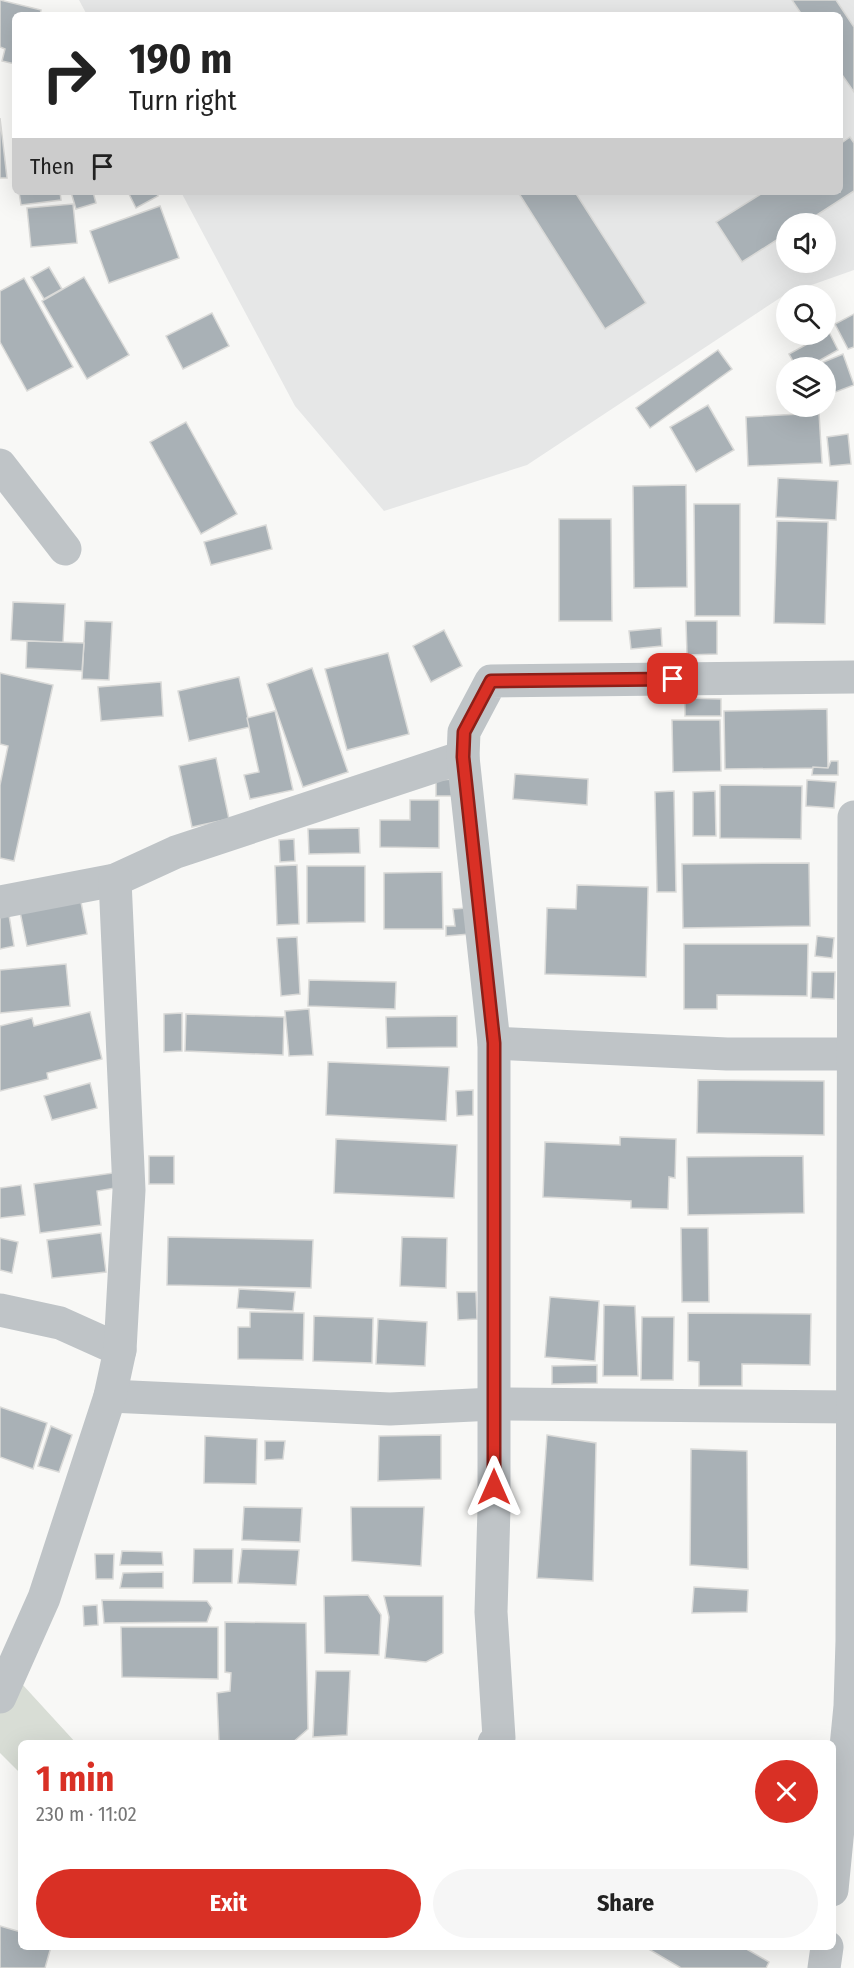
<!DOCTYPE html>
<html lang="en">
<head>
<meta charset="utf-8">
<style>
  :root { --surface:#fff; --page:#f6f6f6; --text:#222; --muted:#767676; --accent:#d93025 }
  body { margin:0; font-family:"Fira Sans Condensed",sans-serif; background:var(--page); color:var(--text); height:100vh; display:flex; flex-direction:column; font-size:22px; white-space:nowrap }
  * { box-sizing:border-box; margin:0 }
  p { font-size:20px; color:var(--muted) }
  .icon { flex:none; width:33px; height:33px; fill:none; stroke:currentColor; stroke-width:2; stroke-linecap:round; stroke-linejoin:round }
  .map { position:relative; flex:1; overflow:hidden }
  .side { position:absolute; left:18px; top:1740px; width:818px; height:210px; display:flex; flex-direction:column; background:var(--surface); border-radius:9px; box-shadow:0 6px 24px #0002 }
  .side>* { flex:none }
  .top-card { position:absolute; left:12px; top:12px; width:831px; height:183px; border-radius:9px; box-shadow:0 6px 24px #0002; background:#fff; color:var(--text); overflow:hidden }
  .tools { position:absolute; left:776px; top:213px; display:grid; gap:12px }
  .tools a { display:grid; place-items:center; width:60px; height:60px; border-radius:50%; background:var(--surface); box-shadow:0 6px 24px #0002; font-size:30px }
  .pin { position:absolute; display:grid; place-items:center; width:51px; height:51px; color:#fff; margin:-26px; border-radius:12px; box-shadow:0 3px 9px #0006 }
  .me { position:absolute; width:66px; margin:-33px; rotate:0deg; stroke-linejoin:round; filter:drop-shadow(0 0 4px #0008) }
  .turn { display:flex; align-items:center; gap:21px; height:126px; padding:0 18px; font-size:27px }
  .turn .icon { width:78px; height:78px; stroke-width:2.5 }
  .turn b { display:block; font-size:42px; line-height:51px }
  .then { display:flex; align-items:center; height:57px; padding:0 18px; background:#0003; gap:12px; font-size:22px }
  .round { display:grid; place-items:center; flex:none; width:63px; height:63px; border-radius:32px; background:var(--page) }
  .summary { display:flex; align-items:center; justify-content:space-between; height:102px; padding:0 18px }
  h1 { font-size:36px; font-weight:700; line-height:45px; color:var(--accent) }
  .cta { display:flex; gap:12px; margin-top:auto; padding:12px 18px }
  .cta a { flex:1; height:69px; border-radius:36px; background:var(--accent); color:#fff; font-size:24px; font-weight:700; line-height:69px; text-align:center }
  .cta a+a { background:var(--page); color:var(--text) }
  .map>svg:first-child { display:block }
  .built { fill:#e6e7e7; fill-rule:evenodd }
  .green { fill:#d8ddd5 }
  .building { fill:#a9b1b6; stroke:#dadad8; stroke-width:1.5 }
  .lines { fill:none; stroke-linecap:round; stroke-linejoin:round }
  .minor { stroke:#bfc4c7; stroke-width:33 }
  .route-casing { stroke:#8d1f18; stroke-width:15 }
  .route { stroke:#d93025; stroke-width:10 }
</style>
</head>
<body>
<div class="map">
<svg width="854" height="1968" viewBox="0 0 854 1968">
  <rect width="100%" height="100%" fill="#f8f8f6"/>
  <path class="built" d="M79,0H854V270L786,294L527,465L384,511L295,406L181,192H840V15H87ZM786,224H825V262H786Z"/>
  <polygon class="green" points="0,1660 76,1743 21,1743 21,1774 0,1753"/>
  <g class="building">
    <polygon points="0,0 41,10 40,15 15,15 15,64 2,61 5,49 0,47"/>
    <polygon points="792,0 836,0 854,27 854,92 840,72 840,15 802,15"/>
    <polygon points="0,118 7,178 0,178"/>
    <polygon points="850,137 854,143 854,191 803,224 786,224 786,234 742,262 716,222 764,192 840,192 840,144"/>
    <polygon points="19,192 60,192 61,200 21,205"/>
    <polygon points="71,192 93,192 96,203 76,209"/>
    <polygon points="128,192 156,192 158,196 136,208"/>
    <polygon points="518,192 575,192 646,303 605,329"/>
    <polygon points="73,204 77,243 31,247 27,208"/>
    <polygon points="160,206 179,258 109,283 90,231"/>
    <polygon points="49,267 62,289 44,299 31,277"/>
    <polygon points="84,277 129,355 87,379 42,301"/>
    <polygon points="24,278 73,367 27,391 0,342 0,291"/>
    <polygon points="212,313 229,346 183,369 166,336"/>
    <polygon points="854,314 854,347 848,349 835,324"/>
    <polygon points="829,332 838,350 806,368 797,368 789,354"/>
    <polygon points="718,350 732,369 650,428 636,408"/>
    <polygon points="843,354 854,385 825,396 825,368 809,368"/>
    <polygon points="708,405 734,450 696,472 670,427"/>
    <polygon points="819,413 822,463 748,466 746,417"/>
    <polygon points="186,422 237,514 201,534 150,442"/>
    <polygon points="848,434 851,464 830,466 827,437"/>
    <polygon points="778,478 838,481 836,520 776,517"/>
    <polygon points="686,485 687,587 634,588 633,486"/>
    <polygon points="694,504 740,504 740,616 695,616"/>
    <polygon points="559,519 611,519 612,621 559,621"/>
    <polygon points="777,521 828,522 825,624 774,623"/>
    <polygon points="266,525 272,549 211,565 204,542"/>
    <polygon points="13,602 65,604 63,643 11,640"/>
    <polygon points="85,621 112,622 109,680 82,679"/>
    <polygon points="686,621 717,621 717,654 687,655"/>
    <polygon points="661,628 662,646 631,649 629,631"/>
    <polygon points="444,630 462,666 431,682 413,646"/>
    <polygon points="27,641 84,643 82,671 26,668"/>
    <polygon points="388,653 409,734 347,750 325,669"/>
    <polygon points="312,668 348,772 303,787 267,684"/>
    <polygon points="0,673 53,685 14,861 0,858 0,785 8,746 0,744"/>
    <polygon points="239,677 250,727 189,741 178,691"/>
    <polygon points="161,682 163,716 101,721 98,687"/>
    <polygon points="685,698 721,699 721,716 685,716"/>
    <polygon points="827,709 828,768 725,769 724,711"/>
    <polygon points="275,711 293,790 250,799 244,775 259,772 247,718"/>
    <polygon points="672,720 720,720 721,771 673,772"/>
    <polygon points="216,758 229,819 192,827 179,766"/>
    <polygon points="831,761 838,761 838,775 812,775 813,767 828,768"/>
    <polygon points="515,774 588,779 587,805 513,799"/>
    <polygon points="455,779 455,796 436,796 436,780"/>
    <polygon points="807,780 836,782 834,808 806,806"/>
    <polygon points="720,785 802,786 801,839 720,838"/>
    <polygon points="674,791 676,892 657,892 655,792"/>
    <polygon points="715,791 716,836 693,836 693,792"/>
    <polygon points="410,800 439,800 439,848 380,847 380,820 410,820"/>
    <polygon points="359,828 360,853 309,854 308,829"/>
    <polygon points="294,839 295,861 280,862 279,840"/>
    <polygon points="809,863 810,926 683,928 682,864"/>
    <polygon points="297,865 299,924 277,925 275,866"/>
    <polygon points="307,866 365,866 365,922 307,923"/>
    <polygon points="442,872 443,929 384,929 384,873"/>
    <polygon points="577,885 648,887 646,977 545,974 547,908 576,909"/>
    <polygon points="81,902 87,934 27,946 19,907"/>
    <polygon points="468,908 470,934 446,936 446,926 455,926 453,909"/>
    <polygon points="8,909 14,946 0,949 0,910"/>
    <polygon points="817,936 834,938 832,958 815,956"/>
    <polygon points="297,937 300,994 281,996 277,938"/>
    <polygon points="684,944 808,944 807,996 717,995 717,1009 684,1009"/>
    <polygon points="66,964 70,1006 0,1013 0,970"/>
    <polygon points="812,972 835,972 834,999 811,998"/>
    <polygon points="309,980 396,982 395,1009 308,1006"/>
    <polygon points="309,1009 313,1055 289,1056 285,1011"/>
    <polygon points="90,1012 102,1059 47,1073 48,1079 0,1091 0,1026 32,1018 34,1026"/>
    <polygon points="182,1013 182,1051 164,1052 164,1014"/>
    <polygon points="186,1014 284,1017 283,1055 185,1051"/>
    <polygon points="457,1016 457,1047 387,1048 386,1017"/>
    <polygon points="328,1062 449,1067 446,1121 326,1115"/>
    <polygon points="698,1080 824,1081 824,1135 697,1133"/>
    <polygon points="90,1083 97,1108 52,1120 44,1096"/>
    <polygon points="473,1090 473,1115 457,1116 456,1091"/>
    <polygon points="620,1137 676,1139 675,1178 669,1177 668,1209 631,1208 631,1201 543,1197 545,1142 620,1145"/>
    <polygon points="336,1139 457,1145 454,1198 334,1193"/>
    <rect x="149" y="1156" width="25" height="28"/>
    <polygon points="803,1156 804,1213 688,1215 687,1157"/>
    <polygon points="113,1173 115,1188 97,1191 101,1225 40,1233 34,1184"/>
    <polygon points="21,1185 25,1215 0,1218 0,1188"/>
    <polygon points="681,1228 708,1228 709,1302 682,1302"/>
    <polygon points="101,1233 106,1272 52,1278 47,1240"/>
    <polygon points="168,1237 313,1240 311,1288 167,1285"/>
    <polygon points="402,1237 447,1238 446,1288 400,1286"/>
    <polygon points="0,1238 18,1242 12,1273 0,1270"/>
    <polygon points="239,1289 295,1292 293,1311 237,1308"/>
    <polygon points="457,1292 476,1292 477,1319 458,1320"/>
    <polygon points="550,1297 599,1301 595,1361 545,1357"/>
    <polygon points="604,1305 635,1306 638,1376 603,1376"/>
    <polygon points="250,1312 304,1313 303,1360 238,1359 238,1327 250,1327"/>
    <polygon points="688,1313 811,1314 810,1365 742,1364 742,1386 699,1386 699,1362 688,1361"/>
    <polygon points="314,1316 373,1318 372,1363 313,1361"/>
    <polygon points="642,1317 674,1317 673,1380 641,1380"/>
    <polygon points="378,1319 427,1322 425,1366 376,1364"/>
    <polygon points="597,1365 597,1383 552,1384 552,1366"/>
    <polygon points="0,1407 47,1423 33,1469 0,1457"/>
    <polygon points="51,1426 72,1435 59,1472 38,1466"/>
    <polygon points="441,1435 441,1479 378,1481 379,1436"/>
    <polygon points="547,1435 596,1443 593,1581 537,1578"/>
    <polygon points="205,1436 257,1439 256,1484 204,1483"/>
    <polygon points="265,1441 285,1441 283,1459 265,1460"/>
    <polygon points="691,1449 747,1451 748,1569 690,1565"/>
    <polygon points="244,1507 302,1508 300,1542 242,1540"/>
    <polygon points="351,1507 424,1507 421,1566 352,1561"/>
    <polygon points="194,1549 233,1549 232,1583 193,1583"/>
    <polygon points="242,1549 299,1550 296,1585 238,1583"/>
    <polygon points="122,1551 162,1552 163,1565 120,1565"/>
    <polygon points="95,1554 114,1554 113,1579 96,1579"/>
    <polygon points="163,1572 163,1588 120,1588 123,1573"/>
    <polygon points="694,1587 748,1590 747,1612 692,1613"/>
    <polygon points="368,1595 381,1615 379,1655 325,1653 324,1596"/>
    <polygon points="384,1596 443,1596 443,1653 426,1662 385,1658 389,1617"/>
    <polygon points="102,1600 207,1601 212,1608 207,1622 104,1623"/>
    <polygon points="97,1605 98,1625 84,1626 83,1606"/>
    <polygon points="225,1622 306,1623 308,1729 292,1743 219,1743 217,1693 230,1691 231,1673 225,1672"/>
    <polygon points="121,1627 218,1627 218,1679 122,1677"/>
    <polygon points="316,1671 350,1671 347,1735 313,1737"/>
    <polygon points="0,1926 21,1932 21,1947 51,1947 45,1968 0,1968"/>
    <polygon points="645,1947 743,1947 769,1962 766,1968 681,1968"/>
  </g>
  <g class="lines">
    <g class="minor">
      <polyline points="0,465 65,549"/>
      <polyline points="0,902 115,880 176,852 463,757"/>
      <polyline points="494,1043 727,1054 854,1054"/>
      <polyline points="0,1310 60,1323 120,1350"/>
      <polyline points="110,1396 390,1409 494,1404 854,1407"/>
      <polyline points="0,1697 44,1598 110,1396 120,1350 129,1190 115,880"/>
      <polyline points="494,1743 499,1738 491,1612 494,1508 494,1043 463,757 464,732 491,681 854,677"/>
      <polyline points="832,1890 850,1706 852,1641 854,817"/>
      <polyline points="824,1968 827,1947"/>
    </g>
  </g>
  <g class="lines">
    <defs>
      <polyline id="route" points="494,1487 494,1043 463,757 464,732 491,681 673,679"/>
    </defs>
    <use href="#route" class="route-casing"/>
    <use href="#route" class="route"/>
  </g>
</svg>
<div class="tools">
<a><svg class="icon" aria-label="sound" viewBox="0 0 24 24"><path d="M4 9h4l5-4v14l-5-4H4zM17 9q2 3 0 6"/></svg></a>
<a><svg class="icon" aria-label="search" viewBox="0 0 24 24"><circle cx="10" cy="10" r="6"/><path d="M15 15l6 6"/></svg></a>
<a><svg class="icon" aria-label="layers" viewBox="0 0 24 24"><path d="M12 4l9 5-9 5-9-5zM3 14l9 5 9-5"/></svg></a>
</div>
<div class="pin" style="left:673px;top:679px;background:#d93025"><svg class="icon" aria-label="arrive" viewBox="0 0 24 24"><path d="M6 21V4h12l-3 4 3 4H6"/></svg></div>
<svg class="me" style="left:494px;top:1487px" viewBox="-20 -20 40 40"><path d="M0-17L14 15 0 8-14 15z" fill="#d93025" stroke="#fff" stroke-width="4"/></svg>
<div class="top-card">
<div class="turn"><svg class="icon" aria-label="right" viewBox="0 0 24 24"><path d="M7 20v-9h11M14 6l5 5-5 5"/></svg><div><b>190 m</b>Turn right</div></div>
<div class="then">Then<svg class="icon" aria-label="arrive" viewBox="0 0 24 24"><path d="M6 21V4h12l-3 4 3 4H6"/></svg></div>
</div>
<section class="side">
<div class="summary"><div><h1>1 min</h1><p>230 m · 11:02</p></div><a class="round" style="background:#d93025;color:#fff"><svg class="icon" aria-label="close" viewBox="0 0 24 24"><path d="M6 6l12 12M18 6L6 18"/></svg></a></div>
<div class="cta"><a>Exit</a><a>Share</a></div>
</section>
</div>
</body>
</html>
